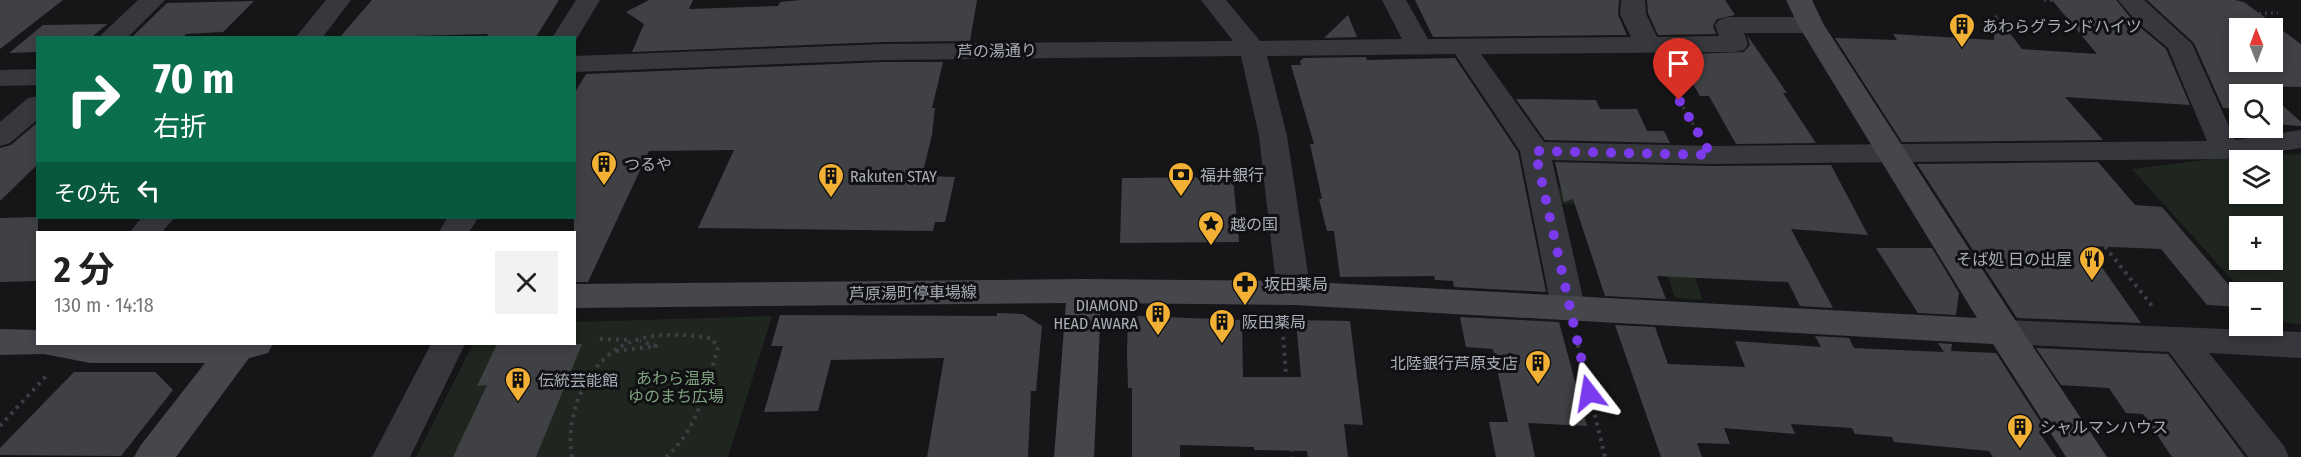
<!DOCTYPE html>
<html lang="ja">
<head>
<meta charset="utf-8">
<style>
  :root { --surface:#fff; --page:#f2f2f2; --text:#222; --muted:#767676 }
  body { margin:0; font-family:"Fira Sans Condensed","Noto Sans JP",sans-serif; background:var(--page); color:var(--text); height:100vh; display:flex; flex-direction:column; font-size:22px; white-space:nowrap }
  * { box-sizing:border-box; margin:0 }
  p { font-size:20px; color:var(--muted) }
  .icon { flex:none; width:33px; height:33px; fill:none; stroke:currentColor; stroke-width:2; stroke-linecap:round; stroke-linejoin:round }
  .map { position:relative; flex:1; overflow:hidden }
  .side { position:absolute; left:36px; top:231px; width:540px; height:114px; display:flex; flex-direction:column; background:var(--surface); border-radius:0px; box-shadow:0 3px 9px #0003 }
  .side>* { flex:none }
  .hud { position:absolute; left:36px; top:36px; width:540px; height:183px; border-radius:0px; box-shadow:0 3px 9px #0003; background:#0b6e4f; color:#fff; overflow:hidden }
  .needle { width:39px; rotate:359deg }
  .controls { position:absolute; left:2229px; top:18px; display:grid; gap:12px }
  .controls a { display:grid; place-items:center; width:54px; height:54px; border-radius:0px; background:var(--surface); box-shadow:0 3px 9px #0003; font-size:30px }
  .pin { position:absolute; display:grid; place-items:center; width:51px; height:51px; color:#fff; margin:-62px -26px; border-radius:50% 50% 50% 0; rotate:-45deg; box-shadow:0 0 6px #0007 }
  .pin .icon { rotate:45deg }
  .me { position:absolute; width:66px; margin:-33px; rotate:346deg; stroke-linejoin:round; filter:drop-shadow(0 0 4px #0008) }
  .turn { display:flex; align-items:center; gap:21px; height:126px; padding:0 18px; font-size:27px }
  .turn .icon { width:78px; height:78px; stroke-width:2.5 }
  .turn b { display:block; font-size:42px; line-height:51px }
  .then { display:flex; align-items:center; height:57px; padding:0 18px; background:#0003; gap:12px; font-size:22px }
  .round { display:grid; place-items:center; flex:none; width:63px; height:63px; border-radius:0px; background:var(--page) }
  .headline { display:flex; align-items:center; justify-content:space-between; height:102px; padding:0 18px }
  h1 { font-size:36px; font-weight:700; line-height:45px }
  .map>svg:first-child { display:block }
  .green { fill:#1e261f; fill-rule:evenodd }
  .building { fill:#404145; fill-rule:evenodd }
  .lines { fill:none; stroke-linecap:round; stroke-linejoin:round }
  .path-far1 { stroke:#3d3f44; stroke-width:3; stroke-dasharray:2 4; stroke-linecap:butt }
  .path { stroke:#3d3f44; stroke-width:4; stroke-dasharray:3 5; stroke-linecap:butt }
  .street { fill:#37383d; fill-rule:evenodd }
  .secondary { fill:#45474d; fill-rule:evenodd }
  .route { stroke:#7c3aed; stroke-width:10; stroke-dasharray:0 18 }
  .labels { text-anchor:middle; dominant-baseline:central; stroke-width:6; stroke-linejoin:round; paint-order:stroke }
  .poi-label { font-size:16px; fill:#a8adb8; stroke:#111113; text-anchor:start }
  .street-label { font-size:16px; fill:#a8adb8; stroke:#111113 }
  .park-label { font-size:16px; fill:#7fa381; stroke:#111113 }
</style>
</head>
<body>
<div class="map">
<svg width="2301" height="457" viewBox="0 0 2301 457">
  <rect width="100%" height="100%" fill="#161618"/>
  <g class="green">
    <path d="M2301,154V324L2273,322L2272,292H2243L2132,169L2229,157ZM2240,160H2272V194H2240ZM2240,226H2272V260H2240Z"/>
    <polygon points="1558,189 1665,195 1703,300 1675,298 1645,208 1562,204"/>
    <polygon points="772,316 728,457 416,457 473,344 574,344 575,322"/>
  </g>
  <g class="building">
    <polygon points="0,0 63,0 0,49"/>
    <polygon points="372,0 559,0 536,37 486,38 488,34 339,38"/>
    <polygon points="649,0 693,0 689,9 778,6 780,2 800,0 977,0 970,41 884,42 632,52 644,24 626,12"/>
    <polygon points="1415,0 1619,0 1618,15 1627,35 1433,37"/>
    <polygon points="1647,0 1725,0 1735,15 1717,19 1713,26 1716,34 1658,35 1648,13"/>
    <polygon points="2052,0 2116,0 2135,23 2166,49 2190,105 2065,97 2103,140 1902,142 1835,38 1897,40 1893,34 1994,40 1995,14 2022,49 2097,54"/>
    <path d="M2147,0H2235L2244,2L2301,44V87L2261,86L2271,94H2240V109L2223,108L2194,43ZM2240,28H2272V62H2240Z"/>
    <polygon points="254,1 223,32 186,34 182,38 131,38 167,3"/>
    <polygon points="1348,15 1357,37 1324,38"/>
    <polygon points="107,24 91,38 38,38 38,52 9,53 43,25"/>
    <polygon points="1747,35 1787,93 1783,93 1816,143 1736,144 1709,96 1700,96 1688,75 1677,75 1668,55 1744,52 1750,45"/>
    <polygon points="1366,57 1367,60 1455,58 1518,152 1546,292 1454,287 1453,281 1435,280 1434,276 1340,277 1334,231 1327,231 1319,199 1322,199 1310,144 1314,144 1291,65 1301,65 1300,61 1304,58"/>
    <polygon points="884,62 943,62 932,108 935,108 932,135 922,176 955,177 945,222 935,222 933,231 698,228 734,150 649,151 588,282 574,282 574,94 586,74"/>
    <polygon points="2272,96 2301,122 2301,126 2272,124"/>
    <polygon points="1516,99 1596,100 1600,109 1637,109 1647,131 1664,131 1670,143 1545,140"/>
    <polygon points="38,122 38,164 0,201 0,148 11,145"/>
    <polygon points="1555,162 1711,166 1831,165 1868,235 1791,229 1833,308 1800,306 1788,282 1657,276 1666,299 1605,296 1573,199 1564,202"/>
    <polygon points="2098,162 2135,205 2162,207 2240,298 2240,307 2207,305 2161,249 2087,246 2141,323 2017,318 1917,164"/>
    <polygon points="1233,177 1239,242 1120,243 1122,178"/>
    <polygon points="38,217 38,281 0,282 0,218"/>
    <polygon points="1876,248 1932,248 1959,293 1956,315 1918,313"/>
    <polygon points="997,313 1023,314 1042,326 1036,391 1031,391 1028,457 927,457 944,358 831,360 818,411 764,412 783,346 771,346 780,315 997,316"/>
    <polygon points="1135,316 1242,320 1243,377 1301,377 1296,320 1350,321 1363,425 1344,424 1348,457 1308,457 1307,451 1254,450 1254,447 1180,445 1180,457 1132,457 1132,388 1128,388 1127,352 1128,321 1135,321"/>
    <polygon points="1460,317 1559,322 1587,426 1528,423 1535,457 1496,457 1489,422 1508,422 1493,349 1466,347"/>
    <polygon points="1615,325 1655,327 1668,364 1745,367 1735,341 1821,347 1815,336 1849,338 1854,348 1944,352 1938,343 1952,344 1951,351 1996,353 2047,432 2039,432 2056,457 1993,457 1989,451 1894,442 1892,437 1855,434 1852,428 1791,424 1795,434 1724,428 1730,444 1697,443 1702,457 1661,457"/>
    <polygon points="497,344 582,344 536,457 453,457 487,385 477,386"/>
    <polygon points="2036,348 2168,354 2245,457 2172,457 2143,414 2126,413 2109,388 2061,385"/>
    <polygon points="74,372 155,372 173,390 121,456 0,455 0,448"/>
  </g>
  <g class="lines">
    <g class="path-far1">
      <polyline points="2044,0 2101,4"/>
      <polyline points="2187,15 2278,13"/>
      <polyline points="1662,71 1696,129"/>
      <polyline points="2051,179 2071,204"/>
    </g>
    <g class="path">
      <polyline points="2070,203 2153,307"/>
      <polyline points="1282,321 1292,457"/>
      <polyline points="1576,337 1605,457"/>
      <polyline points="600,339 632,340"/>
      <polyline points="616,351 656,346 640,341"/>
      <polyline points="0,426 48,374"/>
      <path d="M572,457C564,416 587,360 628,343C653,332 685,334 711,338L718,347C707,386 698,429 666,457"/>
    </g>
    <g class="street">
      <polygon points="138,0 165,0 127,38 98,38"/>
      <polygon points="326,0 351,0 322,38 295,38"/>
      <polygon points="576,0 600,0 574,43 574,38 552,38"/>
      <polygon points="1201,0 1226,0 1260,41 1402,39 1382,0 1406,0 1428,39 1631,37 1620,14 1621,0 1645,0 1646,14 1657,37 1719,36 1715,25 1719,20 1728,17 1811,17 1820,20 1824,25 1820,30 1811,33 1744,33 1748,44 1744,50 1735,52 1481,54 1544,142 1711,146 2207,141 2168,48 2136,21 2118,0 2144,0 2192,44 2235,140 2301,130 2301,148 2224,159 1711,164 1552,160 1585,307 1580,315 1568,319 1556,315 1551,307 1520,151 1455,54 1267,56 1287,136 1311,293 1306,301 1294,304 1282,301 1277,293 1259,136 1241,56 884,60 574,72 574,56 884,44 1233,41"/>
      <polygon points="38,69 38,85 0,86 0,70"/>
      <polygon points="38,96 38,119 10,143 0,146 0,122 28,98"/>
      <polygon points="141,218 174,218 162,232 130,232"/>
      <polygon points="447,218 478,218 469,232 439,232"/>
      <polygon points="2004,320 2301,332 2301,358 2209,353 2284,446 2289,457 2248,457 2169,352 2004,344 1992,341 1987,332 1992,323"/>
      <polygon points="431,344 465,344 410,457 372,457"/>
    </g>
    <g class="secondary">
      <polygon points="1786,0 1812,0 1824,25 2017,323 2107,457 2066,457 1993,344 1294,305 1101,303 1094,457 1054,457 1066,303 574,308 574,284 1084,279 1294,281 1977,318 1798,25"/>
      <polygon points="0,329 38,330 38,344 273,344 268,353 249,358 176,457 134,457 140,446 205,363 90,363 44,354 0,355"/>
    </g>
  </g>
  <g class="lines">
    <polyline class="route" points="1589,393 1535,151 1711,155 1679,100"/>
  </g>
  <defs>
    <symbol id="building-pin" viewBox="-11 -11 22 30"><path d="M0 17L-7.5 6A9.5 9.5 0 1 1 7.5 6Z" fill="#f2b134" stroke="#111113"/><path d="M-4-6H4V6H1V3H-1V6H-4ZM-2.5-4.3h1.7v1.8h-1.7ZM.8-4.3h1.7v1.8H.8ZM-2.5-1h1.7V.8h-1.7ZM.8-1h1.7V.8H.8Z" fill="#111"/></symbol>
    <symbol id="bank-pin" viewBox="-11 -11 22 30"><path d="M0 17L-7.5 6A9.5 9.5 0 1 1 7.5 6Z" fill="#f2b134" stroke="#111113"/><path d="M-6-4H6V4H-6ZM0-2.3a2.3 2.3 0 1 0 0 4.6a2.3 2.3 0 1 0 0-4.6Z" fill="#111"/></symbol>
    <symbol id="sight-pin" viewBox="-11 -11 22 30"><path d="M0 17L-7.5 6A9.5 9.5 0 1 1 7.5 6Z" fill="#f2b134" stroke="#111113"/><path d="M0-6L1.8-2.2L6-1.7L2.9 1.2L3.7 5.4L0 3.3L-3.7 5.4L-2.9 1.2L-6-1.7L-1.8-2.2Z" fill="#111"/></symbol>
    <symbol id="restaurant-pin" viewBox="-11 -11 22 30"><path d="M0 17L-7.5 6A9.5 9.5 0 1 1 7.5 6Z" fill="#f2b134" stroke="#111113"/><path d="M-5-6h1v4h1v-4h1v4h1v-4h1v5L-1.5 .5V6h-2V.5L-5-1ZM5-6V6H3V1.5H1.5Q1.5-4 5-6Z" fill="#111"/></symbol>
    <symbol id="pharmacy-pin" viewBox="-11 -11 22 30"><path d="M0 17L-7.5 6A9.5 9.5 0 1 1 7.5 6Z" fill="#f2b134" stroke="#111113"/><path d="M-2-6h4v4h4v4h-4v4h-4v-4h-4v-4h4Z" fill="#111"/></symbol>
  </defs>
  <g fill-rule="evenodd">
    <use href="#building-pin" x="1947" y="11" width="30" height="40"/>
    <use href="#building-pin" x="589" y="149" width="30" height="40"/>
    <use href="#bank-pin" x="1166" y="160" width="30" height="40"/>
    <use href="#building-pin" x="816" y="161" width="30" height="40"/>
    <use href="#sight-pin" x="1196" y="209" width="30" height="40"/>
    <use href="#restaurant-pin" x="2077" y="244" width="30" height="40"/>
    <use href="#pharmacy-pin" x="1230" y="269" width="30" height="40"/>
    <use href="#building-pin" x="1143" y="299" width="30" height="40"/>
    <use href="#building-pin" x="1207" y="307" width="30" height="40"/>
    <use href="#building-pin" x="1523" y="348" width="30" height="40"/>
    <use href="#building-pin" x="503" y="365" width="30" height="40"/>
    <use href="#building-pin" x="2005" y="412" width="30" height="40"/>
  </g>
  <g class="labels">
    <g class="poi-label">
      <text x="1982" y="26">あわらグランドハイツ</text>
      <text x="624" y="164">つるや</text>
      <text x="1200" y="175">福井銀行</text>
      <text x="850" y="176">Rakuten STAY</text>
      <text x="1230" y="224">越の国</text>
      <text x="2072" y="259" text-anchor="end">そば処 日の出屋</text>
      <text x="1264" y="284">坂田薬局</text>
      <text x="1138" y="305" text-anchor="end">DIAMOND<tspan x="1138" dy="18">HEAD AWARA</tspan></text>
      <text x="1242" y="322">阪田薬局</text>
      <text x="1518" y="363" text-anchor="end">北陸銀行芦原支店</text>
      <text x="538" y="380">伝統芸能館</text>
      <text x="2040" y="427">シャルマンハウス</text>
    </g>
    <g class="street-label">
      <text transform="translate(997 51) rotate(-1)">芦の湯通り</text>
      <text transform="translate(913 293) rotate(-1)">芦原湯町停車場線</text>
    </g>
    <g class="park-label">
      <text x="676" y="378">あわら温泉<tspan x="676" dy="18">ゆのまち広場</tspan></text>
    </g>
  </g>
</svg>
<div class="controls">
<a><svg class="needle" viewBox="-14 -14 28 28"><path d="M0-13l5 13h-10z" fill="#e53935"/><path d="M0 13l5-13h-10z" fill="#767676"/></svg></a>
<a><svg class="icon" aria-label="search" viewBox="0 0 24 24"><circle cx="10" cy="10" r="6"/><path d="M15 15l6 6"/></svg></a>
<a><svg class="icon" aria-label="layers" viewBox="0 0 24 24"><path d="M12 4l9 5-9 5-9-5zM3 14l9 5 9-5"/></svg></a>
<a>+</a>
<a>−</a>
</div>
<div class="pin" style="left:1679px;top:100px;background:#d93025"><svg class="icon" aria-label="arrive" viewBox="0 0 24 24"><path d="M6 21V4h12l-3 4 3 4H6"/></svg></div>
<svg class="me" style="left:1589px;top:393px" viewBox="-20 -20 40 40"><path d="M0-17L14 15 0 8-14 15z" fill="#7c3aed" stroke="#fff" stroke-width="4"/></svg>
<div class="hud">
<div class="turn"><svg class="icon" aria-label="right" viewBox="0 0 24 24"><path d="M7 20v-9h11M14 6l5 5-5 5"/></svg><div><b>70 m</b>右折</div></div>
<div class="then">その先<svg class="icon" aria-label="left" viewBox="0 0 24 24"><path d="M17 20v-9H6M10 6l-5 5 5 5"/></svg></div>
</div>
<section class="side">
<div class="headline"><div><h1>2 分</h1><p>130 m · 14:18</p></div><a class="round"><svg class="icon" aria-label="close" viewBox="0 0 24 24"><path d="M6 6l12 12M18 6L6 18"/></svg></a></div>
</section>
</div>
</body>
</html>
